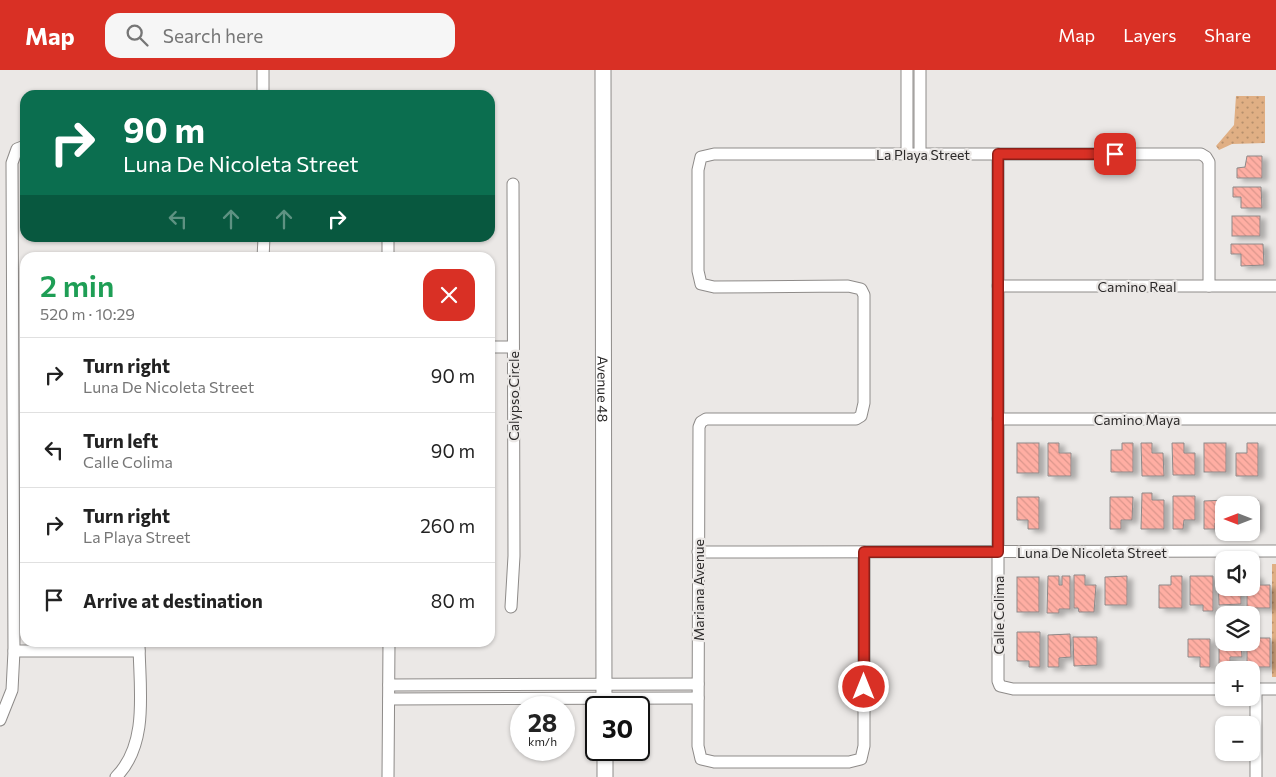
<!DOCTYPE html>
<html lang="en">
<head>
<meta charset="utf-8">
<style>
  :root { --surface:#fff; --page:#f6f6f6; --text:#222; --muted:#767676; --line:#e0e0e0; --accent:#d93025 }
  body { margin:0; font-family:Commissioner,sans-serif; background:var(--page); color:var(--text); height:100vh; display:flex; flex-direction:column; font-size:19px; white-space:nowrap }
  * { box-sizing:border-box; margin:0 }
  p { font-size:16px; color:var(--muted) }
  .icon { flex:none; width:28px; height:28px; fill:none; stroke:currentColor; stroke-width:2; stroke-linecap:round; stroke-linejoin:round }
  .map { position:relative; flex:1; overflow:hidden }
  .sheet { position:absolute; left:20px; top:182px; width:475px; height:395px; display:flex; flex-direction:column; background:var(--surface); border-radius:15px; box-shadow:0 1px 4px #0004 }
  .sheet>* { flex:none }
  .top-card { position:absolute; left:20px; top:20px; width:475px; height:152px; border-radius:15px; box-shadow:0 1px 4px #0004; background:#0b6e4f; color:#fff; overflow:hidden }
  .needle { width:32px; rotate:270deg }
  .buttons { position:absolute; left:1215px; top:426px; display:grid; gap:10px }
  .buttons a { display:grid; place-items:center; width:45px; height:45px; border-radius:10px; background:var(--surface); box-shadow:0 1px 4px #0004; font-size:25px }
  .speed { position:absolute; left:510px; top:626px; display:flex; gap:10px; font-size:25px; font-weight:700; text-align:center }
  .speed>* { display:grid; place-content:center; width:65px; height:65px; border-radius:50%; background:var(--surface); box-shadow:0 1px 4px #0004; line-height:1 }
  .speed small { font-size:12px; font-weight:400 }
  .speed .limit { border:2px solid #111; border-radius:8px; background:#fff; color:#111 }
  .pin { position:absolute; display:grid; place-items:center; width:42px; height:42px; color:#fff; margin:-21px; border-radius:10px; box-shadow:0 2px 8px #0006 }
  .me { position:absolute; width:55px; margin:-28px; rotate:0deg; stroke-linejoin:round; filter:drop-shadow(0 0 4px #0008) }
  .turn { display:flex; align-items:center; gap:18px; height:105px; padding:0 20px; font-size:22px }
  .turn .icon { width:65px; height:65px; stroke-width:2.5 }
  .turn b { display:block; font-size:35px; line-height:42px }
  .lanes { display:flex; align-items:center; height:48px; padding:0 20px; background:#0003; justify-content:center; gap:25px; direction:ltr }
  .lanes .off { opacity:.35 }
  .round { display:grid; place-items:center; flex:none; width:52px; height:52px; border-radius:15px; background:var(--page) }
  .summary { display:flex; align-items:center; justify-content:space-between; height:85px; padding:0 20px }
  h1 { font-size:30px; font-weight:600; line-height:38px; color:#1e9e55 }
  ul { padding:0; list-style:none }
  li { display:flex; align-items:center; gap:15px; height:75px; padding:0 20px; border-top:1px solid var(--line) }
  li div { flex:1 }
  li b { display:block; font-size:19px }
  li em { font-style:normal }
  header { display:flex; align-items:center; gap:30px; box-sizing:border-box; height:70px; padding:0 25px; background:var(--accent); color:#fff }
  header strong { font-size:24px }
  nav { display:flex; gap:28px; margin-inline-start:auto; font-size:18px }
  .search { width:350px; height:45px; background:var(--page); display:flex; align-items:center; gap:12px; box-sizing:border-box; padding:0 18px; border-radius:15px; color:var(--muted); font-size:19px }
  .map>svg:first-child { display:block }
  .green { fill:url(#green-dots) }
  .building { fill:url(#building-back-hatch); stroke:#8d8989; filter:url(#shadow) }
  .lines { fill:none; stroke-linecap:round; stroke-linejoin:round }
  .street-casing { stroke:#8e8b89; stroke-width:13 }
  .secondary-casing { stroke:#8e8b89; stroke-width:17 }
  .street { stroke:#fff; stroke-width:11 }
  .secondary { stroke:#fff; stroke-width:15 }
  .route-casing { stroke:#8d1f18; stroke-width:12 }
  .route { stroke:#d93025; stroke-width:9 }
  .labels { text-anchor:middle; dominant-baseline:central; stroke-width:4.5; stroke-linejoin:round; paint-order:stroke }
  .street-label { font-size:14px; fill:#2c2a2a; stroke:#ebe8e6 }
</style>
</head>
<body>
<header>
<strong>Map</strong>
<div class="search"><svg class="icon" aria-label="search" viewBox="0 0 24 24"><circle cx="10" cy="10" r="6"/><path d="M15 15l6 6"/></svg>Search here</div>
<nav><a>Map</a><a>Layers</a><a>Share</a></nav>
</header>
<div class="map">
<svg width="1276" height="707" viewBox="0 0 1276 707">
  <defs>
    <pattern id="green-dots" width="8" height="8" patternUnits="userSpaceOnUse" patternTransform="scale(1.25)"><rect width="8" height="8" fill="#e0af84"/><path d="M2 2h.1M6 6h.1" fill="none" stroke="#b68f6c" stroke-width="1.8" stroke-linecap="round"/></pattern>
    <pattern id="building-back-hatch" width="6" height="6" patternUnits="userSpaceOnUse" patternTransform="scale(1.25)"><rect width="6" height="6" fill="#ffaea3"/><path d="M-1 5l2 2M0 0l6 6M5-1l2 2" fill="none" stroke="#db968c"/></pattern>
    <filter id="shadow"><feDropShadow dx="5.5" dy="3" stdDeviation="2.5" flood-color="#0004"/></filter>
  </defs>
  <rect width="100%" height="100%" fill="#ebe8e6"/>
  <g class="green">
    <polygon points="1236,26 1265,26 1265,73 1232,74 1219,80 1216,76 1234,55"/>
    <rect x="1272" y="494" width="4" height="113"/>
  </g>
  <g class="building">
    <polygon points="1247,86 1262,86 1262,108 1237,108 1237,98 1245,97"/>
    <polygon points="1233,117 1261,117 1262,138 1241,138 1241,127 1233,127"/>
    <rect x="1232" y="146" width="28" height="20"/>
    <polygon points="1231,174 1263,174 1264,195 1241,196 1241,184 1231,184"/>
    <rect x="1017" y="373" width="22" height="30"/>
    <polygon points="1048,373 1059,373 1059,383 1071,383 1071,406 1048,406"/>
    <polygon points="1122,373 1133,373 1133,402 1111,402 1111,380 1122,380"/>
    <polygon points="1141,373 1152,373 1152,383 1163,383 1164,406 1142,406"/>
    <polygon points="1172,373 1184,373 1184,383 1195,383 1195,405 1173,405"/>
    <rect x="1204" y="373" width="22" height="29"/>
    <polygon points="1247,373 1258,373 1258,406 1236,406 1236,383 1247,383"/>
    <polygon points="1142,423 1152,423 1152,430 1164,430 1164,459 1141,459"/>
    <polygon points="1173,426 1195,426 1195,450 1184,450 1183,459 1173,459"/>
    <polygon points="1017,427 1039,427 1039,459 1028,459 1028,450 1017,450"/>
    <polygon points="1110,427 1133,427 1132,450 1121,450 1121,459 1110,459"/>
    <polygon points="1226,430 1226,435 1224,435 1224,453 1215,453 1215,459 1204,459 1204,431"/>
    <polygon points="1236,430 1258,430 1258,459 1251,459 1251,435 1235,435"/>
    <polygon points="1074,505 1085,505 1085,515 1096,515 1094,542 1079,542 1078,538 1074,538"/>
    <polygon points="1048,506 1059,506 1059,515 1062,515 1062,506 1070,506 1070,539 1059,539 1059,543 1047,543"/>
    <polygon points="1127,506 1127,535 1105,535 1105,507"/>
    <polygon points="1171,506 1182,506 1182,538 1159,538 1159,515 1171,515"/>
    <polygon points="1190,506 1213,506 1213,541 1203,541 1203,535 1190,535"/>
    <polygon points="1218,506 1224,506 1224,518 1241,518 1241,534 1219,535"/>
    <polygon points="1251,506 1258,506 1258,515 1270,515 1270,538 1247,538 1247,518 1251,518"/>
    <rect x="1017" y="507" width="22" height="35"/>
    <polygon points="1017,562 1040,562 1040,597 1029,597 1029,591 1017,591"/>
    <polygon points="1070,564 1071,587 1059,588 1059,597 1048,597 1048,565"/>
    <polygon points="1219,564 1224,564 1224,572 1241,572 1242,587 1230,587 1230,597 1219,597"/>
    <polygon points="1073,567 1097,567 1097,595 1074,596"/>
    <polygon points="1251,568 1270,568 1270,597 1247,597 1247,572 1251,572"/>
    <polygon points="1188,569 1210,569 1210,597 1200,597 1200,587 1188,587"/>
  </g>
  <g class="lines">
    <defs>
      <g id="street">
        <polyline points="263,0 263,25"/>
        <polyline points="907,0 907,84"/>
        <polyline points="920,0 920,84"/>
        <polyline points="998,84 998,611 1000,616 1013,619 1224,619"/>
        <polyline points="388,168 388,188"/>
        <polyline points="263,188 264,168"/>
        <polyline points="998,216 1276,216"/>
        <polyline points="490,277 513,277"/>
        <polyline points="998,349 1276,349"/>
        <polyline points="698,482 1276,481"/>
        <polyline points="864,482 864,676 861,689 849,692 714,692 701,689 698,676 699,357 701,352 706,349 856,349 861,346 864,333 864,225 861,219 848,216 714,217 701,214 698,201 698,100 701,87 714,84 1201,84 1206,87 1209,92 1209,216"/>
        <polyline points="511,537 514,486 513,114"/>
        <polyline points="14,581 139,581"/>
        <polyline points="389,615 698,614"/>
        <polyline points="1251,619 1276,619"/>
        <polyline points="1256,619 1256,707"/>
        <polyline points="389,629 698,628"/>
        <polyline points="0,650 12,620 14,581 12,93 17,79 25,76"/>
        <path d="M116,707C150,673 139,616 139,572"/>
        <polyline points="388,707 389,572"/>
      </g>
      <g id="secondary">
        <path id="s1" d="M603,0L604,638"/>
        <polyline points="605,680 605,707"/>
      </g>
    </defs>
    <use href="#street" class="street-casing"/>
    <use href="#secondary" class="secondary-casing"/>
    <use href="#street" class="street"/>
    <use href="#secondary" class="secondary"/>
  </g>
  <g class="lines">
    <defs>
      <polyline id="route" points="864,617 864,482 998,482 998,84 1115,84"/>
    </defs>
    <use href="#route" class="route-casing"/>
    <use href="#route" class="route"/>
  </g>
  <g class="labels">
    <g class="street-label">
      <text x="923" y="84">La Playa Street</text>
      <text x="1137" y="216">Camino Real</text>
      <text stroke="none"><textPath href="#s1" startOffset="319">Avenue 48</textPath></text>
      <text transform="translate(513 326) rotate(-90)">Calypso Circle</text>
      <text x="1137" y="349">Camino Maya</text>
      <text x="1092" y="482">Luna De Nicoleta Street</text>
      <text transform="translate(698 520) rotate(-90)">Mariana Avenue</text>
      <text transform="translate(998 545) rotate(-90)">Calle Colima</text>
    </g>
  </g>
</svg>
<div class="buttons">
<a><svg class="needle" viewBox="-14 -14 28 28"><path d="M0-13l5 13h-10z" fill="#e53935"/><path d="M0 13l5-13h-10z" fill="#767676"/></svg></a>
<a><svg class="icon" aria-label="sound" viewBox="0 0 24 24"><path d="M4 9h4l5-4v14l-5-4H4zM17 9q2 3 0 6"/></svg></a>
<a><svg class="icon" aria-label="layers" viewBox="0 0 24 24"><path d="M12 4l9 5-9 5-9-5zM3 14l9 5 9-5"/></svg></a>
<a>+</a>
<a>−</a>
</div>
<div class="speed"><div>28<small>km/h</small></div><div class="limit">30</div></div>
<div class="pin" style="left:1115px;top:84px;background:#d93025"><svg class="icon" aria-label="arrive" viewBox="0 0 24 24"><path d="M6 21V4h12l-3 4 3 4H6"/></svg></div>
<svg class="me" style="left:864px;top:617px" viewBox="-20 -20 40 40"><circle r="17" fill="#d93025" stroke="#fff" stroke-width="3"/><path d="M0-11L8 9 0 5-8 9z" fill="#fff"/></svg>
<div class="top-card">
<div class="turn"><svg class="icon" aria-label="right" viewBox="0 0 24 24"><path d="M7 20v-9h11M14 6l5 5-5 5"/></svg><div><b>90 m</b>Luna De Nicoleta Street</div></div>
<div class="lanes"><svg class="icon off" aria-label="left" viewBox="0 0 24 24"><path d="M17 20v-9H6M10 6l-5 5 5 5"/></svg><svg class="icon off" aria-label="ahead" viewBox="0 0 24 24"><path d="M12 20V5M6 11l6-6 6 6"/></svg><svg class="icon off" aria-label="ahead" viewBox="0 0 24 24"><path d="M12 20V5M6 11l6-6 6 6"/></svg><svg class="icon" aria-label="right" viewBox="0 0 24 24"><path d="M7 20v-9h11M14 6l5 5-5 5"/></svg></div>
</div>
<section class="sheet">
<div class="summary"><div><h1>2 min</h1><p>520 m · 10:29</p></div><a class="round" style="background:#d93025;color:#fff"><svg class="icon" aria-label="close" viewBox="0 0 24 24"><path d="M6 6l12 12M18 6L6 18"/></svg></a></div>
<ul>
<li><svg class="icon" aria-label="right" viewBox="0 0 24 24"><path d="M7 20v-9h11M14 6l5 5-5 5"/></svg><div><b>Turn right</b><p>Luna De Nicoleta Street</p></div><em>90 m</em></li>
<li><svg class="icon" aria-label="left" viewBox="0 0 24 24"><path d="M17 20v-9H6M10 6l-5 5 5 5"/></svg><div><b>Turn left</b><p>Calle Colima</p></div><em>90 m</em></li>
<li><svg class="icon" aria-label="right" viewBox="0 0 24 24"><path d="M7 20v-9h11M14 6l5 5-5 5"/></svg><div><b>Turn right</b><p>La Playa Street</p></div><em>260 m</em></li>
<li><svg class="icon" aria-label="arrive" viewBox="0 0 24 24"><path d="M6 21V4h12l-3 4 3 4H6"/></svg><div><b>Arrive at destination</b></div><em>80 m</em></li>
</ul>
</section>
</div>
</body>
</html>
